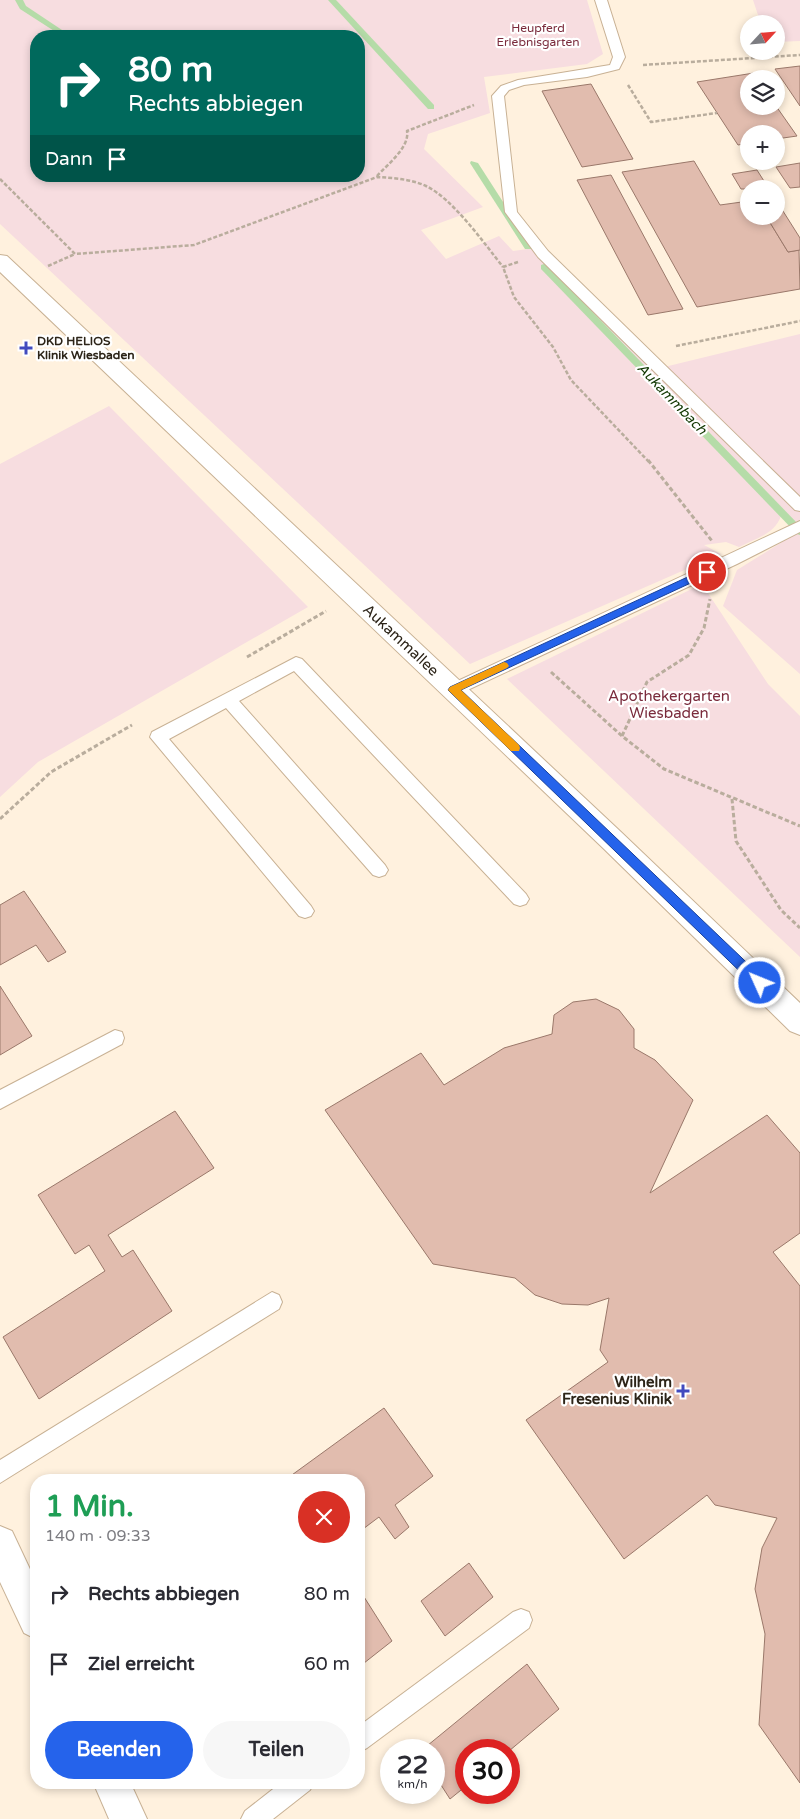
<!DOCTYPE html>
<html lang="de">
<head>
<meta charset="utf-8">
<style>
  :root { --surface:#fff; --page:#f7f7f7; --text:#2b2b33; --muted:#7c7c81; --accent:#2563eb }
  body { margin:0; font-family:"Varela Round",sans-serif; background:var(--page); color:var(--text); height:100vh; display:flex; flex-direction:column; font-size:19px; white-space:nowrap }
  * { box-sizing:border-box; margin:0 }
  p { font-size:16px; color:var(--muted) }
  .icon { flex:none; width:28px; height:28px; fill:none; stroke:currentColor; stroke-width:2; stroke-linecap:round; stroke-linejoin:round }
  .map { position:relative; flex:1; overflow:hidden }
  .panel { position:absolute; left:30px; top:1474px; width:335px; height:315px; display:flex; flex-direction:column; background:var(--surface); border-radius:20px; box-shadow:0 2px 8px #0003 }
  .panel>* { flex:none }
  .top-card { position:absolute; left:30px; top:30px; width:335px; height:152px; border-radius:20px; box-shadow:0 2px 8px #0003; background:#00695c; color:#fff; overflow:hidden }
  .needle { width:32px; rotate:64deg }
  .buttons { position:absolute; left:740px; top:15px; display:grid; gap:10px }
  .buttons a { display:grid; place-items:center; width:45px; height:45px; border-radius:50%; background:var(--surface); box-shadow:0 2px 8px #0003; font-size:25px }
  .speed { position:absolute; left:380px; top:1739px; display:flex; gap:10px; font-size:25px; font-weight:700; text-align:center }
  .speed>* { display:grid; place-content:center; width:65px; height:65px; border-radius:50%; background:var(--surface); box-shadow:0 2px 8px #0003; line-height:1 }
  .speed small { font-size:12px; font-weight:400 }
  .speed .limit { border:8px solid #d22; background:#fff; color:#111 }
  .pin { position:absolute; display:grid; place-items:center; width:42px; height:42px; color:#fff; margin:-21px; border:2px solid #fff; border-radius:50%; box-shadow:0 1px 5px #0007 }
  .me { position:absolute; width:55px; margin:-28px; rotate:314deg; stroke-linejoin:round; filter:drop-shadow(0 0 4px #0008) }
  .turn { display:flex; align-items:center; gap:18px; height:105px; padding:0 15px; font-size:22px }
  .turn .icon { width:65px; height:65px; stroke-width:2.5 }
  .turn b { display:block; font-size:35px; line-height:42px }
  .then { display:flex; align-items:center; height:48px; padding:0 15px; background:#0003; gap:10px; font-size:19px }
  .round { display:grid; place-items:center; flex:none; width:52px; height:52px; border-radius:26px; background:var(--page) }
  .headline { display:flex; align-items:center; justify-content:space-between; height:85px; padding:0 15px }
  h1 { font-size:30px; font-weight:700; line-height:38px; color:#1e9e55 }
  .button { display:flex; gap:10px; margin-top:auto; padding:10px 15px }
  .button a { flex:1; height:58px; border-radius:30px; background:var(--accent); color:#fff; font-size:20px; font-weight:700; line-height:58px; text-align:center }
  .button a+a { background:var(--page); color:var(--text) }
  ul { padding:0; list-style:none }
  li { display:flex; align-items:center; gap:15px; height:70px; padding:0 15px }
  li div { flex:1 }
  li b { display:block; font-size:19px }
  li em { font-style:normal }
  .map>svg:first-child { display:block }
  .green { fill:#f7dde0; fill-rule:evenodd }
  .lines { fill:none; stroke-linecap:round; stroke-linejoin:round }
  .stream { fill:#b5dca8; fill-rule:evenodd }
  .building { fill:#e1bcae; stroke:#9a786a }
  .service-casing { stroke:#c8b194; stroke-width:2 }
  .minor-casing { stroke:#c8b194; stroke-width:2 }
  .path-far1 { stroke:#b9ad9d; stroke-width:2.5; stroke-dasharray:4 2; stroke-linecap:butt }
  .path { stroke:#b9ad9d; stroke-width:3; stroke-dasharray:4.5 2.5; stroke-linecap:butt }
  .service { fill:#fff; fill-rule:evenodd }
  .minor { fill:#fff; fill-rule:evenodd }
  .route { fill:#2563eb; stroke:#184099 }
  .slow { fill:#f59e0b }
  .poi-dot { fill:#414abe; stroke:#fff; stroke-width:2 }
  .labels { text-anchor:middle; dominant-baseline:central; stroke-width:4.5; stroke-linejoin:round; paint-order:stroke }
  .far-park-label { font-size:12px; fill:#7a2b3c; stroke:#fff }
  .far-poi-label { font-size:12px; font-weight:bold; fill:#2c2418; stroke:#fff; text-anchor:start }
  .far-water-label { font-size:14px; font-style:italic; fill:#123702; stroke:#fff }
  .street-label { font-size:15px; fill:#2c2418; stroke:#fff }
  .park-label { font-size:15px; fill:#7a2b3c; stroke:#fff }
  .poi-label { font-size:15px; font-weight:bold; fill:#2c2418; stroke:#fff; text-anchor:end }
</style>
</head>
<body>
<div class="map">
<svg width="800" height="1819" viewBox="0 0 800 1819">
  <rect width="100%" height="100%" fill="#fff1de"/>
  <g class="green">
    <path d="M0,0H587L603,54L587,64L484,77L490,113L428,134L424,149L483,207L421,230L446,259L499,236L513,251L535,248L656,369L800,334V530L782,511C779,533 755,539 739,547L726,542L704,545L721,554L470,664L0,224ZM36,36H359V176H36Z"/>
    <polygon points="753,0 800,0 800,41 776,42 776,24 761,24"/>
    <polygon points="109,406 308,607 38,762 0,797 0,464"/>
    <polygon points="800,531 800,674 723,606 737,570"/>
    <polygon points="702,584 768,684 800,716 800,957 507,679"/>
  </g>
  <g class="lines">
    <g class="stream">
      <polygon points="15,0 23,0 26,6 71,36 62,36 20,9"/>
      <polygon points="328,0 336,0 434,105 434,109 428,109"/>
      <polygon points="471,161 478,163 532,247 531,249 525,249 470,163"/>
      <polygon points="264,176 274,176 275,178 271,180"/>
      <polygon points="544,264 547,265 800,526 800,535 797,534 541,269 541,265"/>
    </g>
  </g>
  <g class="building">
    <polygon points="800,66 800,106 775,69"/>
    <polygon points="754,73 758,79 749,79 749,106 776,106 797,136 776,139 776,134 749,134 749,143 738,145 697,82"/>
    <polygon points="591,84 633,159 582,167 542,91"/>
    <polygon points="694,161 720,205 749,201 749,216 766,216 788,252 799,250 800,289 697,307 622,172"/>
    <polygon points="800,163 800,187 790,188 776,167"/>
    <polygon points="757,170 769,189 741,189 732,174"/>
    <polygon points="611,175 683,309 648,315 577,180"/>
    <polygon points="776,200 800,238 800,250 788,252 766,216 776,216"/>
    <polygon points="24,891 66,952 48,962 36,945 0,965 0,905"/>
    <polygon points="0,986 32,1036 0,1055"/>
    <polygon points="596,999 619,1010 634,1029 634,1048 655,1060 693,1100 650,1193 767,1115 800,1153 800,1233 773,1252 800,1286 800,1783 759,1725 765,1634 755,1589 762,1548 777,1518 715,1505 707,1495 624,1559 526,1420 608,1362 600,1350 609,1298 588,1305 562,1304 535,1295 515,1278 433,1264 325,1110 421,1053 444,1085 504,1048 552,1034 554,1015 573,1002"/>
    <polygon points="175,1111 214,1168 108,1235 122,1257 133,1250 172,1311 39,1399 3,1337 105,1271 89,1245 75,1254 38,1195"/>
    <polygon points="384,1408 433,1476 395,1505 409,1527 395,1539 379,1517 359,1532 359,1480 285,1480"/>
    <polygon points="469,1563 493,1597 445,1636 421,1601"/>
    <polygon points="359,1589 392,1641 359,1667"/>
    <polygon points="527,1664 559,1709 509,1751 466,1750 466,1786 450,1799 434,1774 434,1750 422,1750"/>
  </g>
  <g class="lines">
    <defs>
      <g id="service">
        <polygon points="595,0 607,0 625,57 619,69 587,77 524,85 509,90 504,96 517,212 548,251 800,497 800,511 795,510 538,257 505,212 492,96 501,86 518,80 610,65 613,57"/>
        <polygon points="800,521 800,532 737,564 459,694 453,696 447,694 445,690 447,686"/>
        <polygon points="296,657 302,659 526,894 529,899 526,904 520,906 514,904 294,671 239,701 385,865 388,870 385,875 379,877 373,875 226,708 169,739 311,906 314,911 311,916 305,918 299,916 150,737 152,732"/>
        <polygon points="115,1030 122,1032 124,1038 122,1044 0,1109 0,1090"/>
        <polygon points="272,1292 279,1295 282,1302 279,1309 0,1483 0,1460"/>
        <polygon points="521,1609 529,1612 532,1620 529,1628 367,1748 359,1752 359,1726 513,1612"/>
        <polygon points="282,1782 314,1782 310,1790 273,1819 241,1819 245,1811"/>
      </g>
      <g id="minor">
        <polygon points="0,255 7,256 621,832 800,1003 800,1035 790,1031 603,848 0,272"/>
        <polygon points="0,1526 12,1531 36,1582 36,1639 24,1633 0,1582"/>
        <polygon points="93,1782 130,1782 147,1819 109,1819"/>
      </g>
    </defs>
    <use href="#service" class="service-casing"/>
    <use href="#minor" class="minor-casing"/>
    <g class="path-far1">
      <polyline points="643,65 800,55"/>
      <polyline points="628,85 651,122 717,113"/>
      <path d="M377,176C387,165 410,147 407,131L474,105"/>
      <path d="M0,179L75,254L194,245L377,177C393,178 411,179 426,186C453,199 484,243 503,267"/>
      <polyline points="518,262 503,267 514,297 553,347 571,380 649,462"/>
      <polyline points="48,266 75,254"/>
      <polyline points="676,346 800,321"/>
    </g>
    <g class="path">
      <polyline points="648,460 712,541"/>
      <polyline points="247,657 326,611"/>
      <polyline points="551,672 622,736 664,769 800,826"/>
      <polyline points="622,736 647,682 689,655 704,628 710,599"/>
      <polyline points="732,799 736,841 781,910 800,928"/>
      <polyline points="0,819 51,772 132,725"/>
    </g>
    <use href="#service" class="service"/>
    <use href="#minor" class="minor"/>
  </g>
  <polygon class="route" points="707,568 710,569 710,574 461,690 764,979 766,983 764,987 756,987 448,690 450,687"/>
  <polygon class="slow" points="504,662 507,663 509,666 507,668 461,690 519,745 520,748 519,751 511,751 448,690 450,687"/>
  <g class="poi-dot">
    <path d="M23.5 340.5h5v5h5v5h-5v5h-5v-5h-5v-5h5z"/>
    <path d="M680.5 1383.5h5v5h5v5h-5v5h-5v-5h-5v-5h5z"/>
  </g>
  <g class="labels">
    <g class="far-park-label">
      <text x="538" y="28">Heupferd<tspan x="538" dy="14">Erlebnisgarten</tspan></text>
    </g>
    <g class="far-poi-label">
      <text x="37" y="341">DKD HELIOS<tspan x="37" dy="14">Klinik Wiesbaden</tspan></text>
    </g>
    <g class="far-water-label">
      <text transform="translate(672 399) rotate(46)">Aukammbach</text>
    </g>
    <g class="street-label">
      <text transform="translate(401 640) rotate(43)">Aukammallee</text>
    </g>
    <g class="park-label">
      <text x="669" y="696">Apothekergarten<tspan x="669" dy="17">Wiesbaden</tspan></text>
    </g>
    <g class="poi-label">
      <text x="672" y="1382">Wilhelm<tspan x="672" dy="17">Fresenius Klinik</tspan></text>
    </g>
  </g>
</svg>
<div class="buttons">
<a><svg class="needle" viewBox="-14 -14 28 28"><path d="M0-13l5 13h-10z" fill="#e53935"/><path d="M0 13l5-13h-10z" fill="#7c7c81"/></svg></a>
<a><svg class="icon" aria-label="layers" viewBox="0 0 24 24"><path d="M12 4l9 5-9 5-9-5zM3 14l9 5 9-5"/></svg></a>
<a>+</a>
<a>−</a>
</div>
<div class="speed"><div>22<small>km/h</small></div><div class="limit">30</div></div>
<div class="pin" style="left:707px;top:572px;background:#d93025"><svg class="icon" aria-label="arrive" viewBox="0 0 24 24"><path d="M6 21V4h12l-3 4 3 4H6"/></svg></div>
<svg class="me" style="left:760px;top:983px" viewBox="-20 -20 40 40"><circle r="17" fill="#2563eb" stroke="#fff" stroke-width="3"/><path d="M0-11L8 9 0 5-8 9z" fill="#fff"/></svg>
<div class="top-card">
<div class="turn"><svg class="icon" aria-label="right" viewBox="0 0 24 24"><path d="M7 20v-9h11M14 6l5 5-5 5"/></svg><div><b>80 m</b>Rechts abbiegen</div></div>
<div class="then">Dann<svg class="icon" aria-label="arrive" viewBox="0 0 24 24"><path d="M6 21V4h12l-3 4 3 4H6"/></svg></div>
</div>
<section class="panel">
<div class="headline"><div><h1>1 Min.</h1><p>140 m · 09:33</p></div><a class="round" style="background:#d93025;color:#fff"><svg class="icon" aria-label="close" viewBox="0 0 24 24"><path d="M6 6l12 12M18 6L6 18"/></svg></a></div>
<ul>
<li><svg class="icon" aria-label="right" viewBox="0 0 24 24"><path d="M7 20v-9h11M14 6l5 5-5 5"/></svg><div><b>Rechts abbiegen</b></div><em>80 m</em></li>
<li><svg class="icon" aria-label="arrive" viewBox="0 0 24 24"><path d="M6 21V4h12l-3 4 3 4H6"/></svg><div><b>Ziel erreicht</b></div><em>60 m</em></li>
</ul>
<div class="button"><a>Beenden</a><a>Teilen</a></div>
</section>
</div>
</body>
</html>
